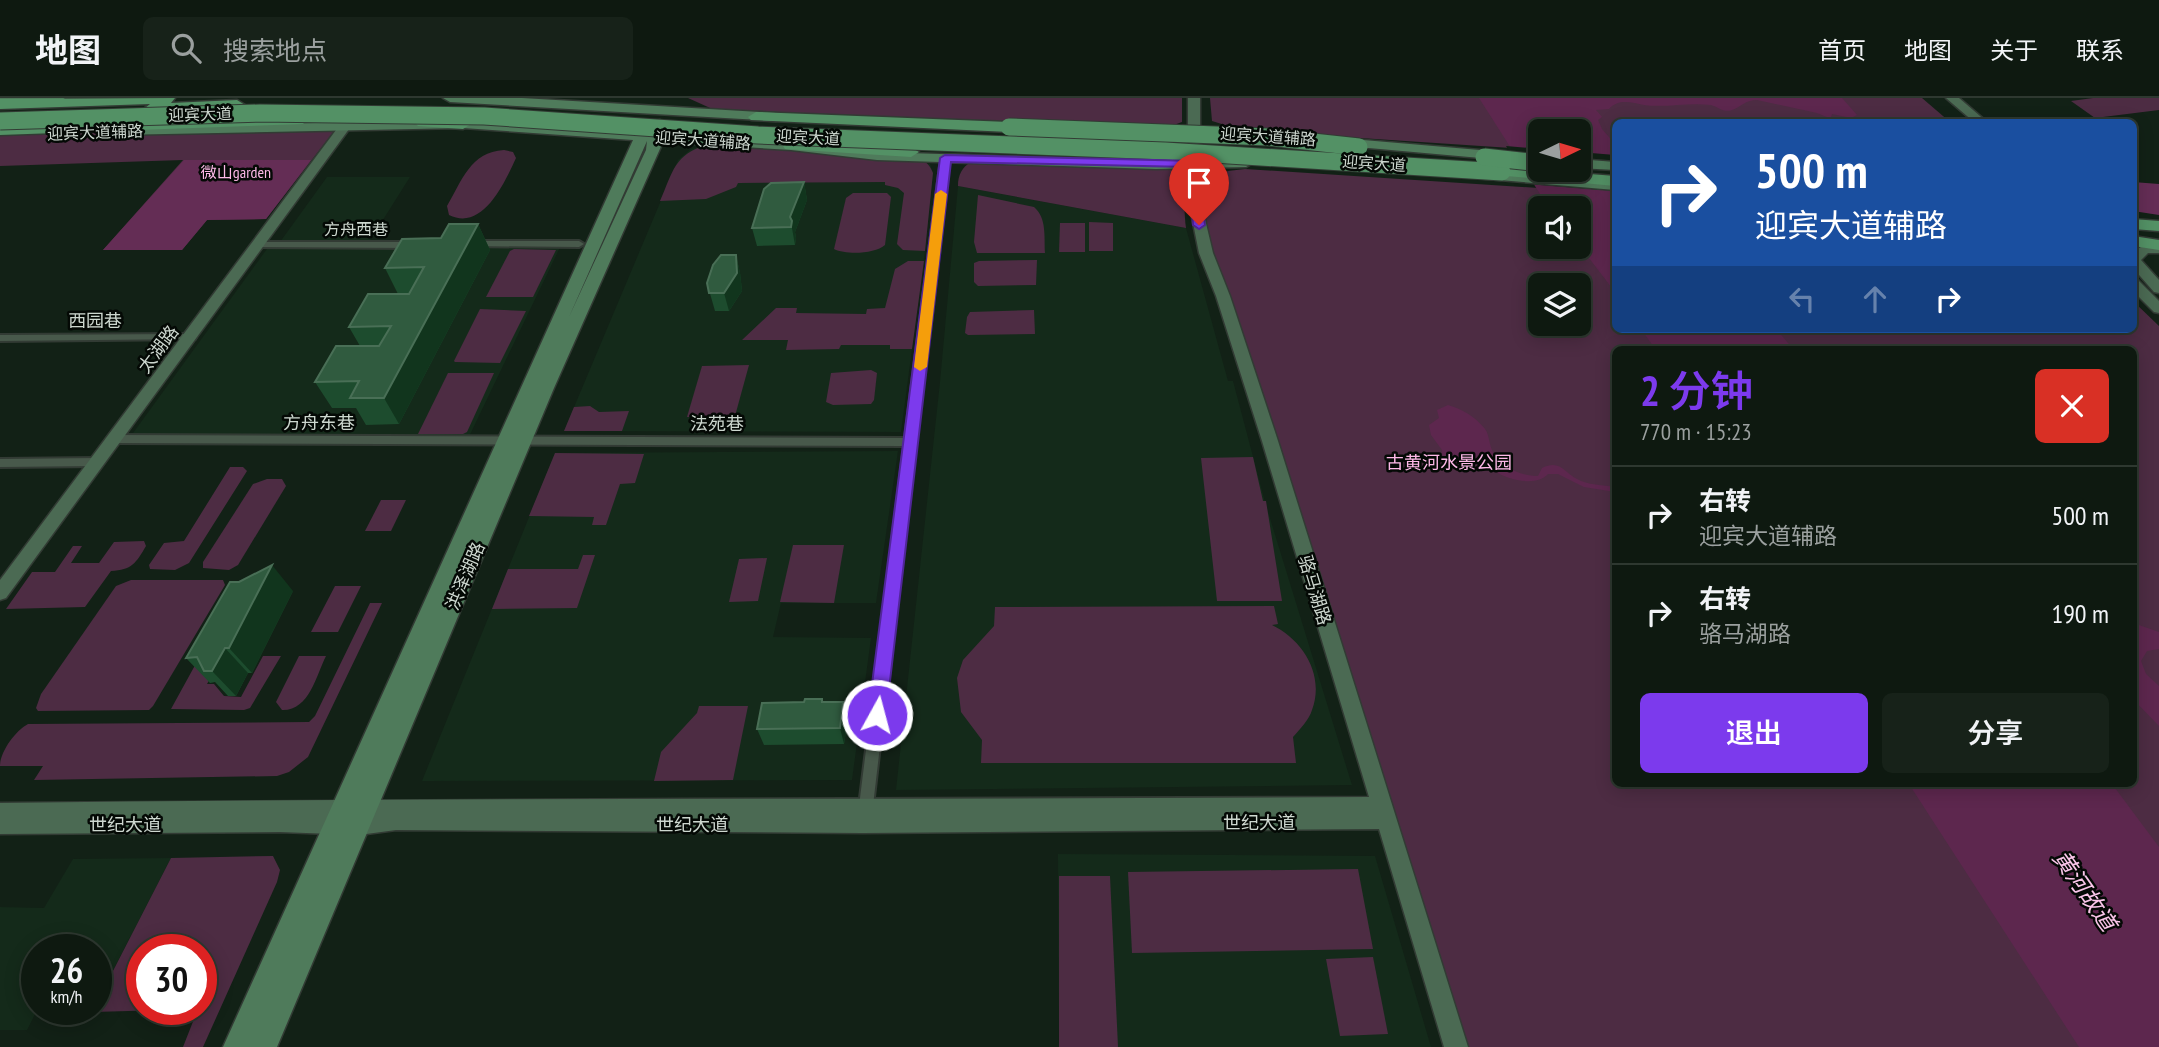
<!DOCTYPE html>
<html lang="zh">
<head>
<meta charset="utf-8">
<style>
  :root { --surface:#0e1910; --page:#172219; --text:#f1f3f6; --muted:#9ba09f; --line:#2e3830; --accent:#7c3aed }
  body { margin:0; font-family:"PT Sans Narrow","Noto Sans SC",sans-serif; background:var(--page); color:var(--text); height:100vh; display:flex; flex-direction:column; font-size:26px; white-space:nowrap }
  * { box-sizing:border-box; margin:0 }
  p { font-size:23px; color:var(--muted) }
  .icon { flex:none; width:38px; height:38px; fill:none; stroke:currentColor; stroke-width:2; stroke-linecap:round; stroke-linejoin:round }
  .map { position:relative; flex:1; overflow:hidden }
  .side { position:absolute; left:1612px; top:248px; width:525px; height:441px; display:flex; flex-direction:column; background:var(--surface); border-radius:10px; box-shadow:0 4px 18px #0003,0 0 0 2px var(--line) }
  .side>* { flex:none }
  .top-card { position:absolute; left:1612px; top:21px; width:525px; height:214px; border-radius:10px; box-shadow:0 4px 18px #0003,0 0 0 2px var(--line); background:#1a4fa0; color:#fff; overflow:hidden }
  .needle { width:46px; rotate:85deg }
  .controls { position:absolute; left:1528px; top:21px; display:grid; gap:14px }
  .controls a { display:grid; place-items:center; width:63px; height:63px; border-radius:10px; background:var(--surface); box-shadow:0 4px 18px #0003,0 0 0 2px var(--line); font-size:35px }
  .speed { position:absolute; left:21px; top:836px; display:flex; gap:14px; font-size:35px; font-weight:700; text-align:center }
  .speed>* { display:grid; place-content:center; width:91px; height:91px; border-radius:50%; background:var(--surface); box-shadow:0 4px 18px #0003,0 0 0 2px var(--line); line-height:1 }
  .speed small { font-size:18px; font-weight:400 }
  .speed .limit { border:10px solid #d22; background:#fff; color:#111 }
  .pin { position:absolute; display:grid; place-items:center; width:60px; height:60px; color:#fff; margin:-72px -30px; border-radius:50% 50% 50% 0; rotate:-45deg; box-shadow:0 0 7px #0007 }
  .pin .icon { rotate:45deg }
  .me { position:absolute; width:77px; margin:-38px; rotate:7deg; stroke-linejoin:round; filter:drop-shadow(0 0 5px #0008) }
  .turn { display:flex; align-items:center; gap:24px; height:147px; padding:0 28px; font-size:32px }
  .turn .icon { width:91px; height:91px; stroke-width:2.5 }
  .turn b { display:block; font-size:49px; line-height:60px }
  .lanes { display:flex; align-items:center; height:66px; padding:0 28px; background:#0003; justify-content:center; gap:35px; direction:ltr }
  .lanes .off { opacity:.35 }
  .round { display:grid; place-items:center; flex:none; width:74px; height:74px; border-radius:10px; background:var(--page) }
  .head { display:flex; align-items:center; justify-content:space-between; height:119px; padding:0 28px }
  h1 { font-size:42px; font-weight:600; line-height:52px; color:var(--accent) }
  .action { display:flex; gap:14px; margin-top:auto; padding:14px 28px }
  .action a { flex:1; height:80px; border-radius:10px; background:var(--accent); color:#fff; font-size:28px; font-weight:600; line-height:80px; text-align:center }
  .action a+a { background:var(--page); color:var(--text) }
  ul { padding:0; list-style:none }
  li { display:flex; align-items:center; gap:21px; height:98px; padding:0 28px; border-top:2px solid var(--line) }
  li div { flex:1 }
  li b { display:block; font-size:26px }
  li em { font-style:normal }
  header { display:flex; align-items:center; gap:42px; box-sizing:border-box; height:98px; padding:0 35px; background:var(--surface); border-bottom:2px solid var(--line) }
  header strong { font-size:33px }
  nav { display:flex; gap:38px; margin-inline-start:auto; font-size:24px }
  .search { width:490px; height:63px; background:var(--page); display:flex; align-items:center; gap:18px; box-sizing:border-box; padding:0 24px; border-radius:10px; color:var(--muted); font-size:26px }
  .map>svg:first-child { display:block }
  .built { fill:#142a1a }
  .green { fill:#4d2c43; fill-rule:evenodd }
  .forest { fill:#642d55 }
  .water { fill:#5d274e; fill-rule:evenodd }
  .pier { fill:#122116 }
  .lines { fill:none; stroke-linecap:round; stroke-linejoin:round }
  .street-casing { stroke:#323b34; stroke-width:4 }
  .secondary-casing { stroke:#323b34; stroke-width:3 }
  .primary-casing { stroke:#323b34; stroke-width:3 }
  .highway-casing { stroke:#323b34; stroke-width:3 }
  .street { fill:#48594b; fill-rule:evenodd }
  .secondary { fill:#4b6a53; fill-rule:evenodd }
  .primary { fill:#4f7b5b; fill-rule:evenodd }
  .highway { fill:#539165; fill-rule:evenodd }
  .highway-bridge-casing { stroke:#323b34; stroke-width:19; stroke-linecap:butt }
  .highway-bridge { stroke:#539165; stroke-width:17 }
  .wall { fill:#1d4c2e }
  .shaded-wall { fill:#11351d }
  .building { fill:#305b3f; stroke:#496f56; stroke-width:2 }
  .route { fill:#7c3aed; stroke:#51269a; stroke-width:2 }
  .slow { fill:#f59e0b }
  .labels { text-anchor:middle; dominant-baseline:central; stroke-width:5; stroke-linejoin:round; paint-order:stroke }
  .far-street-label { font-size:16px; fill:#cdd7cf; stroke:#040905 }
  .far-park-label { font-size:16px; fill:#fdb8e7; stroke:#040905 }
  .street-label { font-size:18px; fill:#cdd7cf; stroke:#040905 }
  .park-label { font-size:18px; fill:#fdb8e7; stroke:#040905 }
  .near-water-label { font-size:23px; font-style:italic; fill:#fbc6ea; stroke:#040905 }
</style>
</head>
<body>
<header>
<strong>地图</strong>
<div class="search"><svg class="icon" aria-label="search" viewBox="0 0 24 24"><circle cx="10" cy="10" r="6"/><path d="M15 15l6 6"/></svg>搜索地点</div>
<nav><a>首页</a><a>地图</a><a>关于</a><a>联系</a></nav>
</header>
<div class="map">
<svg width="2159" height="949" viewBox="0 0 2159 949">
  <rect width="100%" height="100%" fill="#122116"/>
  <g class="built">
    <polygon points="707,47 930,66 933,75 925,153 901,334 564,333 678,62 691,51"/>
    <polygon points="327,79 410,79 369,144 563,143 465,347 125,346 272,144 280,144"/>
    <polygon points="958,88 1186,130 1228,283 1233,283 1265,404 1352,687 896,692 940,284"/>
    <polygon points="898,353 876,505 781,505 773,539 871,540 852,682 422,683 555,355"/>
    <polygon points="1058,756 1375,758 1431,949 1059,949"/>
    <polygon points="171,760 105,888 96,889 96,852 37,852 37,912 27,932 0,932 0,809 44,810 73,761"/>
  </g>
  <g class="green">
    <polygon points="688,0 1182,0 1182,24 1152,35 719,14"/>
    <polygon points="1210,0 1922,0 1950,24 1615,24 1615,58 1578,33 1540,33 1540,52 1241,32 1212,23"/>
    <polygon points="2093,0 2159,0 2159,12 2095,20 2071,3"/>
    <polygon points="335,32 266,121 207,122 182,152 103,152 183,62 0,68 0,33"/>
    <path d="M707,47L903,56C917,59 928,61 933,75L925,153L903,152L897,146L904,95L898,90L885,87V84L738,85L736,89L706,101L660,103C673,74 674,56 707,47Z"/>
    <path d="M504,52L513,54L516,60C505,84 483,134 449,117L447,108C462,83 470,54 504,52Z"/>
    <path d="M997,57L1157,63C1187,73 1183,103 1186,130L958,88C958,65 977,59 997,57Z"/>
    <path d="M1245,71L1615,95V231H2133V203L2159,228V949H1467L1209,140L1205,118L1206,85L1228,73ZM1540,110H1578V149H1540ZM1540,187H1578V226H1540ZM1615,252H2133V686H1615Z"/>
    <path d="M853,95H887L891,99L885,147C875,156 846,157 834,151L846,100Z"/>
    <path d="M978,97L1034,109C1047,120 1044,139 1045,155H977L974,144Z"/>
    <polygon points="1089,124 1113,125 1113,153 1089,153"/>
    <polygon points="1060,125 1085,125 1085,154 1059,154"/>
    <polygon points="514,151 556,152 533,199 486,199 510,153"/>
    <polygon points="1037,162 1036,187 978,188 974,184 974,165 979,163"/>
    <polygon points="908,163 924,163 912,251 890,251 890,247 841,247 839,251 786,252 788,242 742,242 776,210 797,210 796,215 866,216 867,211 885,210 895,171"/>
    <polygon points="480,211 526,213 500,265 455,264 454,263"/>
    <polygon points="1034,212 1035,236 968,237 965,235 967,219 970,214"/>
    <polygon points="749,267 735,318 728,320 687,319 702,268"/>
    <polygon points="871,272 877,275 874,302 871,306 833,307 826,304 831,275"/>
    <polygon points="448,275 494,275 467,334 463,336 418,336"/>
    <polygon points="590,308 599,314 629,313 622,333 564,333 574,309"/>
    <polygon points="555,355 644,356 635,385 620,386 606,427 592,427 594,419 529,418"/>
    <polygon points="1253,359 1263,403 1266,403 1282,503 1217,503 1201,360"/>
    <polygon points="230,369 243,369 247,373 189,465 175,472 150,471 149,467 164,445 184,443"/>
    <polygon points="267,381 282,381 286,388 238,467 229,472 203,470 203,464 253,386"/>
    <polygon points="381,402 406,402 391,433 365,433"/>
    <path d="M144,443L146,448C136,465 132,472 111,473L85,509L6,511L32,474H55L73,448H82L71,465H99L114,444Z"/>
    <polygon points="793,447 844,447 834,505 780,504"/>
    <polygon points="583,457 595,457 577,510 492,511 508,471 578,471"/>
    <polygon points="767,460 758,503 729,504 739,461"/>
    <polygon points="131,482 223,482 225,487 153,608 149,612 38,613 36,610 41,596 116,488"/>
    <polygon points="335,488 361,488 338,534 311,534"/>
    <path d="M370,505H382L308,659L289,674L277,678L34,682L43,668H0C0,654 15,633 28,626L309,624L315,618Z"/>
    <path d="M1274,508L1278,526L1272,527C1303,542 1325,577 1312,612C1309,622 1300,631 1293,639L1296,665H981L982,642L961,614L957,580L963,562L994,528L995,509Z"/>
    <polygon points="263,558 281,558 250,610 244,612 171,611 199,560 222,560 207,586 214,586 224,598 241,599"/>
    <path d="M299,558H326C316,578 309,613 282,612L276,604Z"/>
    <polygon points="699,608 748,608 733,682 654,683 661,654 697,615"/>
    <polygon points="273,758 280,772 277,784 203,949 183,949 194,921 170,922 174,912 201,912 201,852 142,852 142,912 165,912 93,914 96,912 96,906 171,760"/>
    <polygon points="1358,771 1373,851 1132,855 1128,774"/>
    <polygon points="1059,778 1110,778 1118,949 1059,949"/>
    <polygon points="1373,859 1388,936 1340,938 1326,861"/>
  </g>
  <g class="forest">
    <polygon points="184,62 311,62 266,121 207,122 182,152 103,152"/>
    <polygon points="2133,84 2159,86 2159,117 2133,113"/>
  </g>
  <g class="water">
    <path d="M1479,0H1842L1857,17L1851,20L1832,16L1831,19L1841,24H1839L1817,15L1757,2C1745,2 1741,9 1732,12C1724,15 1718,9 1711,7C1689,4 1666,10 1644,7C1632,5 1619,0 1609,11L1596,12L1602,19L1598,22L1602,31L1615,46V194L1579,147L1578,110H1549ZM1540,33H1578V72H1540Z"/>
    <polygon points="1641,231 1776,231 1794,252 1656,252"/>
    <path d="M1448,307C1462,311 1476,319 1485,331C1489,336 1489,345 1492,352C1498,369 1521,378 1538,378L1542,370C1561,361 1564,375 1577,381C1587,387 1604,387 1615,389V394L1584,389L1558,376H1548C1537,389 1507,382 1495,373C1489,368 1485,361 1480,355L1467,369L1450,368L1443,365L1442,352L1431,337L1429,327L1439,320L1437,312Z"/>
    <polygon points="2133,525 2159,534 2159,551 2147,553 2141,563 2146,576 2159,588 2159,628 2133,601"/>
    <polygon points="1909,686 2112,686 2159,749 2159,949 2079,949"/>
  </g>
  <polygon class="pier" points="1506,48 1540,51 1540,72 1578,72 1579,54 1615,57 1615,93 1528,86"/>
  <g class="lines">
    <defs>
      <g id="street">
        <polygon points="945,57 949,60 872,716 870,721 865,722 860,721 858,716 904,348 115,345 109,341 115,337 905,340 941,60"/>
        <polygon points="471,143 579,143 584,146 579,149 468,148 466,146"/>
        <polygon points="258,144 414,144 419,147 414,150 255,149 255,145"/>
        <polygon points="191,236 196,239 195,241 0,243 0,237"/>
        <polygon points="98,360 104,364 98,368 0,369 0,361"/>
      </g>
      <g id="secondary">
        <path d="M1188,0H1200V100L1213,155L1230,198L1278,343L1468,949H1444L1379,731L863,735L396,732L359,737L280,734L0,736V705C456,699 913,702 1369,699L1262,343L1216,198L1199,155L1188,100Z"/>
        <polygon points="1946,0 1959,0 1987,24 1974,24"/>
        <polygon points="342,24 352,27 6,500 0,502 0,482"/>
        <polygon points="2145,147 2159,147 2159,155 2148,155 2141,162 2159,182 2159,195 2154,194 2133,170 2133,153"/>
        <polygon points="2133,181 2138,182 2159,203 2159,215 2154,214 2133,193"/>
      </g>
      <g id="primary">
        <polygon points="0,0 65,0 58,4 0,6"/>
        <polygon points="443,0 522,0 776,15 783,19 776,23 450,4"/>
        <path d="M463,22L634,33L638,23L643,22L650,26L651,34L655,23L660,22L667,26L665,35L791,44L877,54L1156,63L1246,61L1253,65L1246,69L1156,71L877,62L791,52L663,44L554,290L277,949H223L633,42L463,30L114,37L107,33L114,29ZM647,43L646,52L569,219Z"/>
        <polygon points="1340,40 1503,54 1510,58 1503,62 1335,47 1333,44 1335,41"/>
        <polygon points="1578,61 1615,64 1615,72 1578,70"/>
        <polygon points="1481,72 1615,82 1615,92 1476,80 1473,77"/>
      </g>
      <g id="highway">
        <polygon points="175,0 171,5 237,2 245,7 237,12 153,15 145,10 150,6 0,11 0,1"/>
        <polygon points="756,14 1009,24 1017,29 1009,34 751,22 748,19"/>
        <polygon points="298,18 306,23 303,26 0,37 0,27"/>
        <polygon points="423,20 463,21 471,26 463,31 418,28 415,25"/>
        <polygon points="791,43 911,49 919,54 911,59 785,51 783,48"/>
        <polygon points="1502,69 1615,78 1615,88 1496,77 1494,74 1496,71"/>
        <polygon points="2133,121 2159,123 2159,133 2133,131"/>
        <polygon points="2133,138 2159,142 2159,152 2133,148"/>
      </g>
    </defs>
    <use href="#street" class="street-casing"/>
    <use href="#secondary" class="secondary-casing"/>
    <use href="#primary" class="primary-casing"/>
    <use href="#highway" class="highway-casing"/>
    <use href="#street" class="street"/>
    <use href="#secondary" class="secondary"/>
    <use href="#primary" class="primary"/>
    <use href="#highway" class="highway"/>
    <defs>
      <g id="highway-bridge">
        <polyline points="0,23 260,15 484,18 758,37 1165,53 1502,74"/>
        <polyline points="1009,29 1268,39 1359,49"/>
        <polyline points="1484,59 1540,65"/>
      </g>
    </defs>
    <use href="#highway-bridge" class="highway-bridge-casing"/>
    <use href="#highway-bridge" class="highway-bridge"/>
  </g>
  <g class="wall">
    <polygon points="804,84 807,102 795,134 796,140 795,147 757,148 752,130"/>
    <polygon points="478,126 490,152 399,326 366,327 356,310 332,310 315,284 360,248 349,229 398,196 385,170 441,140"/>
    <polygon points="736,157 740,175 742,193 729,213 715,213 707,185"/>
    <polygon points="293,493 252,575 248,575 236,598 228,598 215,584 210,585 186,560"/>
    <polygon points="823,604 843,604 848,621 844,646 764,647 757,631"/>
  </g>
  <g class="shaded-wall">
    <polygon points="804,84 807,102 795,134 796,140 795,147 790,119"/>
    <polygon points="478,126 490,152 399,326 384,300"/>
    <polygon points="736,157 740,175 742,193 729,213 724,195"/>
    <polygon points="272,467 293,493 252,575 229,550"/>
    <polygon points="225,550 248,575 236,598 212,573"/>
    <polygon points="843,604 848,621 844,646 840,630"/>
  </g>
  <g class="building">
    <polygon points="804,84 790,119 792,123 791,129 752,130 764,91 771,85"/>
    <polygon points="449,126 478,126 384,300 350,300 359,283 315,284 336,248 379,248 391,228 349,229 368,196 409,196 424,169 385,170 402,141 441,140"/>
    <polygon points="721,157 736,157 737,175 724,195 709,195 707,185 713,167"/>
    <polygon points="272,467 229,550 225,550 212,573 204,573 197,559 186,560 230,484 239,484"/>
    <polygon points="805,601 822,601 822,604 843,604 840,630 757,631 762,605 804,604"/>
  </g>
  <polygon class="route" points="945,57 1197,63 1205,127 1199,131 1193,127 1188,69 951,64 886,617 883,623 877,625 871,623 868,617 940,60"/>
  <polygon class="slow" points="941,92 947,96 927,269 920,273 914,269 935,96"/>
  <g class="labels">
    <g class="far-street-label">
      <text transform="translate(200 16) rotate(-2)">迎宾大道</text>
      <text transform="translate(95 34) rotate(-2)">迎宾大道辅路</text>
      <text transform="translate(1268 38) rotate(4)">迎宾大道辅路</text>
      <text transform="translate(808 39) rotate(3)">迎宾大道</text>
      <text transform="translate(703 42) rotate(4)">迎宾大道辅路</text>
      <text transform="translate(1374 65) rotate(4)">迎宾大道</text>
      <text x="356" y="131">方舟西巷</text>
    </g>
    <g class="far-park-label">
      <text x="236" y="74">微山garden</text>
    </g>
    <g class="street-label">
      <text x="95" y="222">西园巷</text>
      <text transform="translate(158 251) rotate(-53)">太湖路</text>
      <text x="319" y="324">方舟东巷</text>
      <text x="717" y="325">法苑巷</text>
      <text transform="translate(465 478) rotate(-67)">洪泽湖路</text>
      <text transform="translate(1315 492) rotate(73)">骆马湖路</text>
      <text x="1259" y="724">世纪大道</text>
      <text x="125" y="726">世纪大道</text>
      <text x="692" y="726">世纪大道</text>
    </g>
    <g class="park-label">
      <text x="1449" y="364">古黄河水景公园</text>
    </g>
    <g class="near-water-label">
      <text transform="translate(2085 792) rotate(55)">黄河故道</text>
    </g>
  </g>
</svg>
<div class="controls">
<a><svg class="needle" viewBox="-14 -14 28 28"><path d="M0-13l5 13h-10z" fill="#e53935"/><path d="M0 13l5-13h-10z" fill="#9ba09f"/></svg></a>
<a><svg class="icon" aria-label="sound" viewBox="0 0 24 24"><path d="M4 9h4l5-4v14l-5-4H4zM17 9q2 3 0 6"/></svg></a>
<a><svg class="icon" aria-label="layers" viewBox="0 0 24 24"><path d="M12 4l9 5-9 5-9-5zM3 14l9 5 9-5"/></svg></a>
</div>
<div class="speed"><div>26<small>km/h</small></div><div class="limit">30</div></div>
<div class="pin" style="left:1199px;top:127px;background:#d93025"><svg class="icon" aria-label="arrive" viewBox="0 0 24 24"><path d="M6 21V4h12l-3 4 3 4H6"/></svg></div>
<svg class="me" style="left:877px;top:617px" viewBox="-20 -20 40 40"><circle r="17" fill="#7c3aed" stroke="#fff" stroke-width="3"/><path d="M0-11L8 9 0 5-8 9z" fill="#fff"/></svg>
<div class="top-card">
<div class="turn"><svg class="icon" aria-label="right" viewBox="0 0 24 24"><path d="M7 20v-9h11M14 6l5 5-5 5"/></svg><div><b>500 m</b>迎宾大道辅路</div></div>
<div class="lanes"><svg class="icon off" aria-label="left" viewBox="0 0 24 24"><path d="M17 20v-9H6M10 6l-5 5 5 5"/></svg><svg class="icon off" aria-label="ahead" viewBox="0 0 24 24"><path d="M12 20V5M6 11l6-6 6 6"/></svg><svg class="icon" aria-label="right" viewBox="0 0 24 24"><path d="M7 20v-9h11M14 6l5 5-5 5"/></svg></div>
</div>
<section class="side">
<div class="head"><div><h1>2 分钟</h1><p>770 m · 15:23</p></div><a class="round" style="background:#d93025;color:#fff"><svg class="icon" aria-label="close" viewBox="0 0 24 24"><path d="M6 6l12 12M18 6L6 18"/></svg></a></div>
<ul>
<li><svg class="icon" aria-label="right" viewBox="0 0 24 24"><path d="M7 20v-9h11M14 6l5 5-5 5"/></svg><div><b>右转</b><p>迎宾大道辅路</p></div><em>500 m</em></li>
<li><svg class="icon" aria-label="right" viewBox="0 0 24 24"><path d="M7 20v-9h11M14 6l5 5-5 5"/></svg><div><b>右转</b><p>骆马湖路</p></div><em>190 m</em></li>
</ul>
<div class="action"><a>退出</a><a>分享</a></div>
</section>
</div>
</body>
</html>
